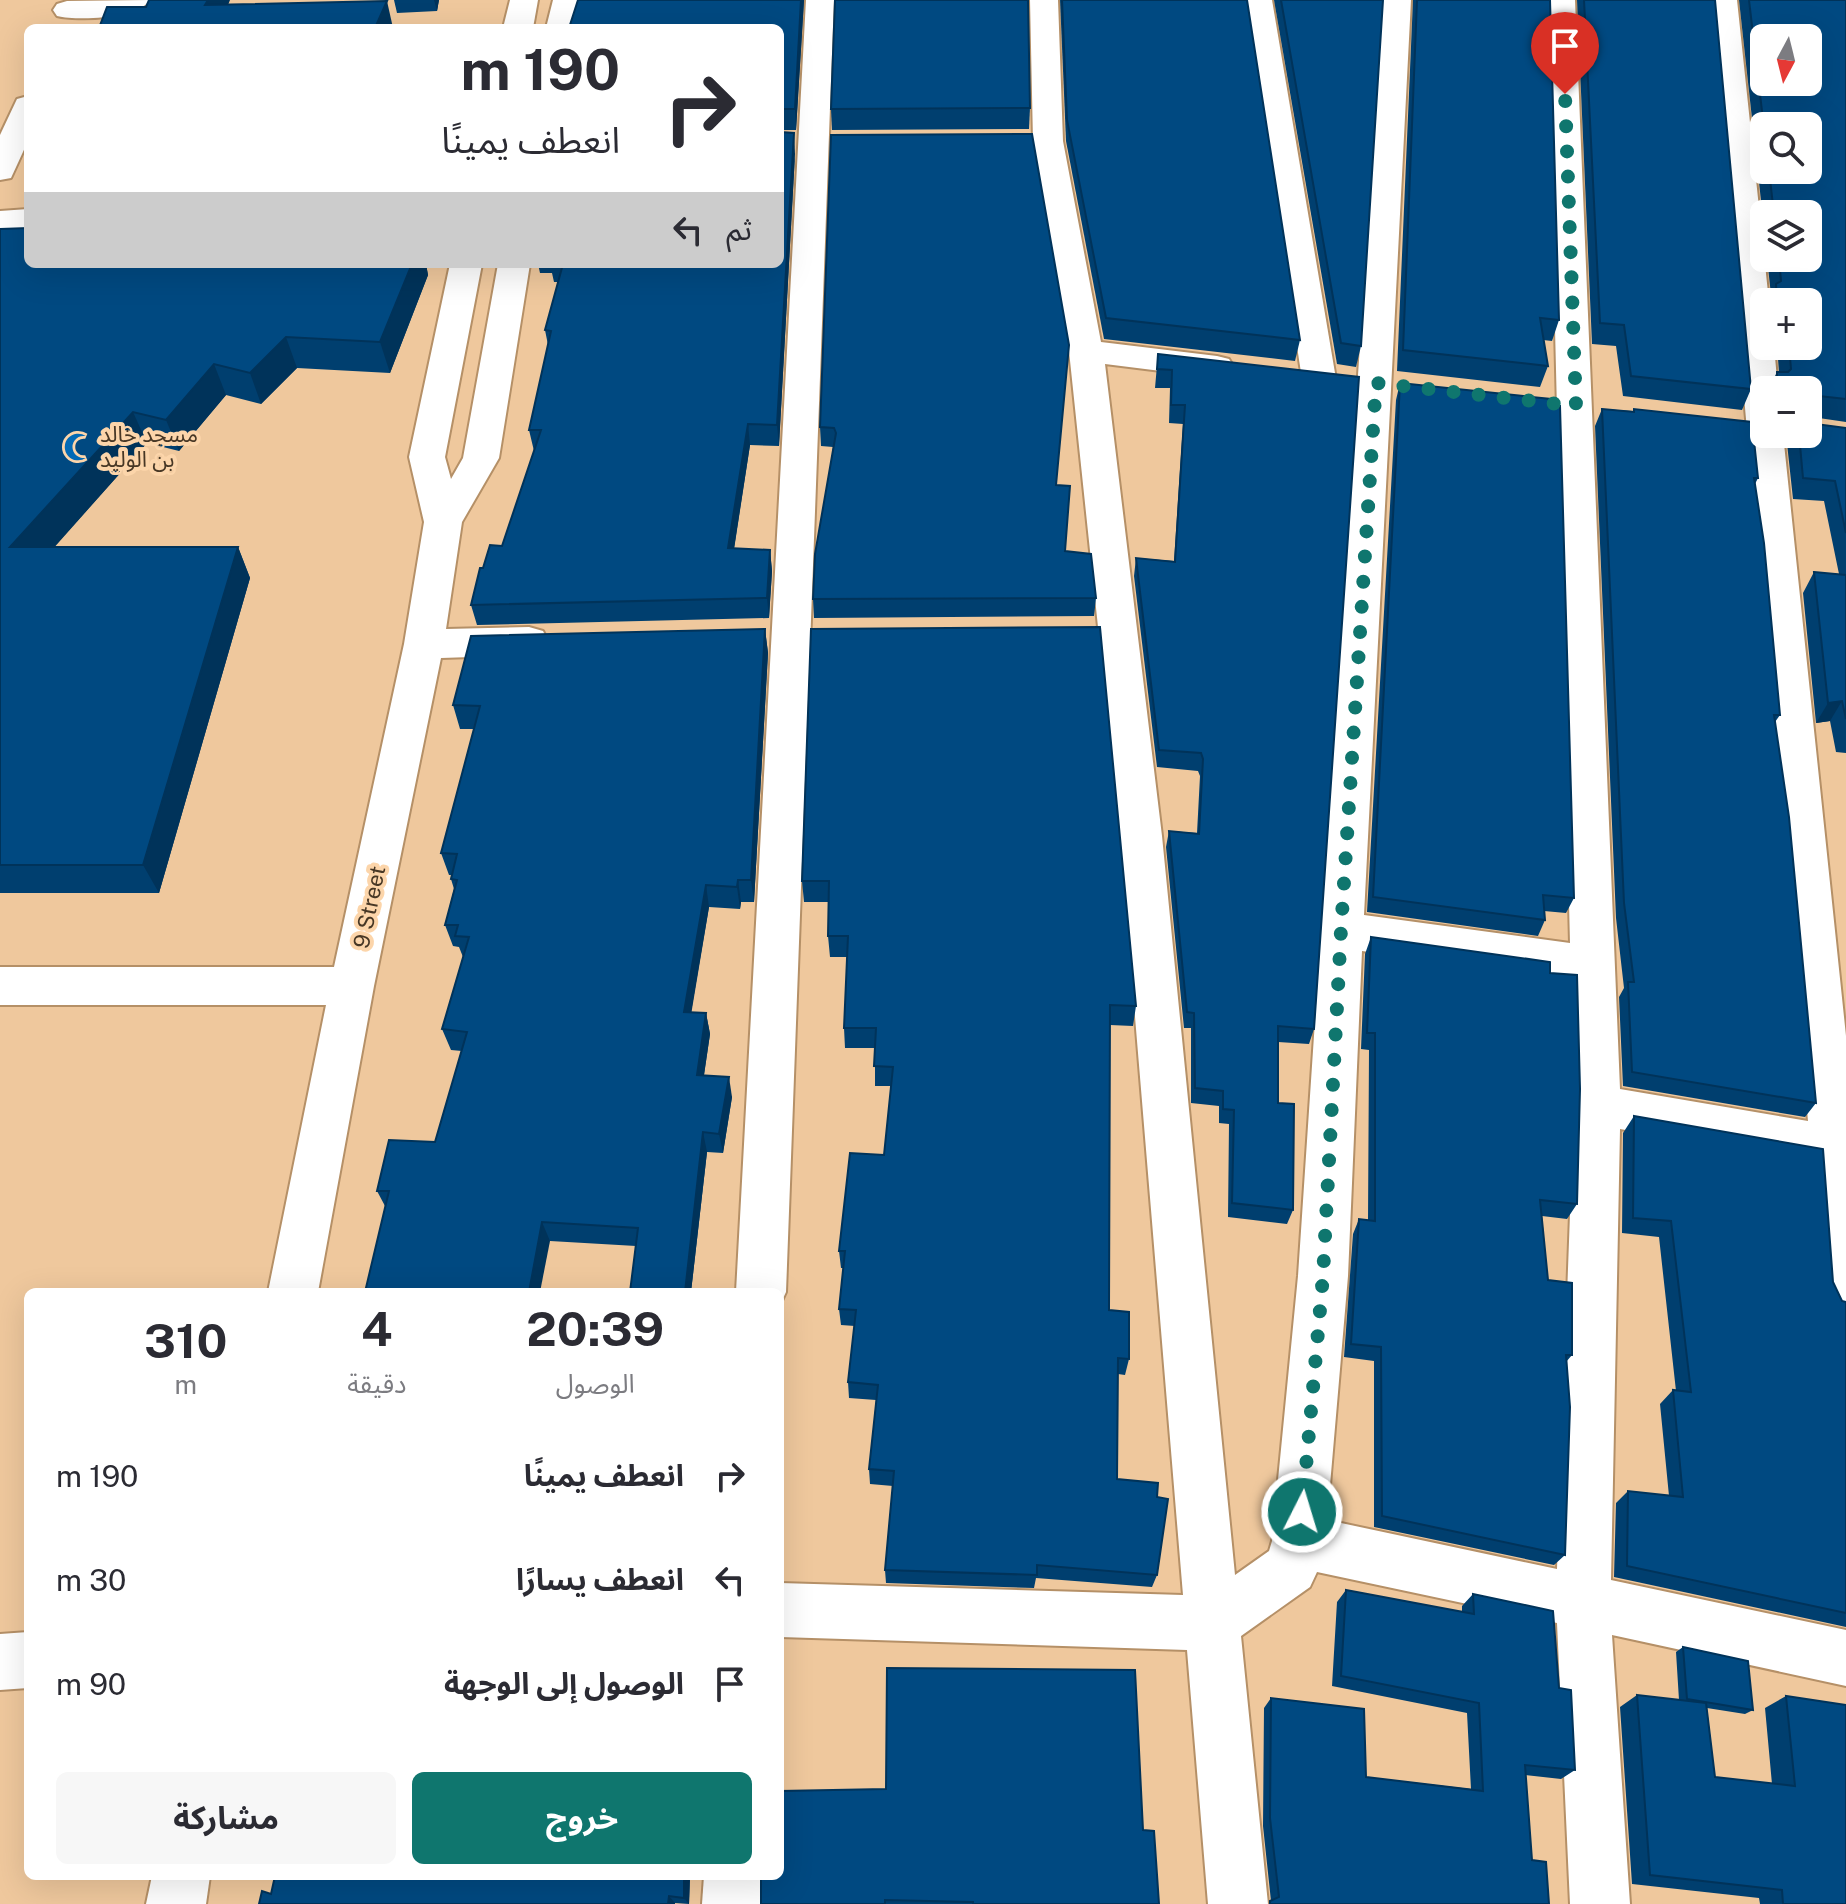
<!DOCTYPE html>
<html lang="ar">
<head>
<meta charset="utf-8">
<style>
  :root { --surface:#fff; --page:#f7f7f7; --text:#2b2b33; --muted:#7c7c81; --accent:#0f766e }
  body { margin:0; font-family:"Public Sans","Noto Sans Arabic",sans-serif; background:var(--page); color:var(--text); direction:rtl; height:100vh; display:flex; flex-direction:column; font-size:30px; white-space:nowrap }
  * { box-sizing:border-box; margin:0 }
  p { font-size:26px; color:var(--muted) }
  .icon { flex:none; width:44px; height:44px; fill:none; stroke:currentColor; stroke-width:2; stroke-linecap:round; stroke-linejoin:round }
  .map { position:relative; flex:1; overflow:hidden; direction:ltr }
  .sheet { position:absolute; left:24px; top:1288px; width:760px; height:592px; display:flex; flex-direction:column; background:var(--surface); border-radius:12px; box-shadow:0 8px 32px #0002; direction:rtl }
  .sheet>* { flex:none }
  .hud { position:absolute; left:24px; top:24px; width:760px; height:244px; border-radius:12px; box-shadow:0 8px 32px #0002; direction:rtl; background:#fff; color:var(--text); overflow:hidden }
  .needle { width:52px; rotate:187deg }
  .controls { position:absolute; left:1750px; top:24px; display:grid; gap:16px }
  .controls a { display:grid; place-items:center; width:72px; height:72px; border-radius:12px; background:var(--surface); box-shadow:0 8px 32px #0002; font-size:40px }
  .pin { position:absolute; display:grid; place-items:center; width:68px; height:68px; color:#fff; margin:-82px -34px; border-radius:50% 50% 50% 0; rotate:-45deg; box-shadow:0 0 8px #0007 }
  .pin .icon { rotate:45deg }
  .me { position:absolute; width:88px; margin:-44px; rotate:5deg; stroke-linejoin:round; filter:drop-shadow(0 0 6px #0008) }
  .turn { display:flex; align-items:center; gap:28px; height:168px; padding:0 32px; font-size:36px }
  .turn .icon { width:104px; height:104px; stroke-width:2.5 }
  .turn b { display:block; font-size:56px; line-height:68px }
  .then { display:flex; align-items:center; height:76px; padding:0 32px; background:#0003; gap:16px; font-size:30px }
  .eta { display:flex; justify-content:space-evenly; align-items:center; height:136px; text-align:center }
  .eta b { font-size:48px; font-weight:700; line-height:56px }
  .button { display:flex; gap:16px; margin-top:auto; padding:16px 32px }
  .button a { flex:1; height:92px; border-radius:12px; background:var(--accent); color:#fff; font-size:32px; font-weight:700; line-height:92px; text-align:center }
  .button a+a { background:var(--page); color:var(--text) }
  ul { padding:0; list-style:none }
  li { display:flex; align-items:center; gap:24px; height:104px; padding:0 32px }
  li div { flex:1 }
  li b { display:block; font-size:30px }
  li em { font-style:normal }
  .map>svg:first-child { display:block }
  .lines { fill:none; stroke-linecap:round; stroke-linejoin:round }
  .minor-casing { stroke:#b59067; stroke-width:4 }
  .minor { fill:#fff; fill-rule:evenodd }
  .wall { fill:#003f6f; fill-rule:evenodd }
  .shaded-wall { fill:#00335a }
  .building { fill:#004981; stroke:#00335a; stroke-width:2; fill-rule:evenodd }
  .route { stroke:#0f766e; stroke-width:14; stroke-dasharray:0 25.2 }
  .labels { text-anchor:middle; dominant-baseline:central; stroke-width:8; stroke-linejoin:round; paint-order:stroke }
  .poi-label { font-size:22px; fill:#473725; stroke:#fcd5aa; text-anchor:start }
  .street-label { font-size:22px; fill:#473725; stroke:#fcd5aa }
</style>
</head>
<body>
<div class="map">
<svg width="1846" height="1904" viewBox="0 0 1846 1904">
  <rect width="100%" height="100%" fill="#efc89d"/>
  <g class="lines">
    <defs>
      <g id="minor">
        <path d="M150,0C137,19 78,21 57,16L53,10L57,4L67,1Z"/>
        <polygon points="510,0 538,0 533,28 503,28"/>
        <polygon points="553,0 581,0 576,28 546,28"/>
        <polygon points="806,0 834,0 786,1292 780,1305 780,1292 736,1292"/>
        <path d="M1030,0H1058L1063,141L1101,342L1217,356L1229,359L1234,367L1229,375L1217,378L1105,364L1162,836L1235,1575L1269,1551L1272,1541L1298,1276L1383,0H1411L1364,915L1570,943L1547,0H1575L1620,1089L1808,1121L1709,0H1737L1769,302H1764V346H1774L1778,390H1764V434H1783L1846,1036V1320L1828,1313L1821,1297L1812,1163L1620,1129L1611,1580L1846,1630V1686L1612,1635L1630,1904H1570L1557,1623L1317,1572L1310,1587L1241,1636L1268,1904H1208L1187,1650L780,1637V1583L1183,1595L1120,836L1069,351L1033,141ZM1362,951L1571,980L1574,1105L1557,1569L1327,1520L1348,1276Z"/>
        <polygon points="1244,0 1272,0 1336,379 1331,387 1319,390 1307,387 1302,379"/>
        <polygon points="28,96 28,141 11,178 0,180 0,135 17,99"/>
        <polygon points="28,209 28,229 0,231 0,211"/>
        <polygon points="450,264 482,264 445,457 451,479 463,458 498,264 530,264 499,458 462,522 446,629 529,627 543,631 548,641 543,651 529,655 441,658 374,986 318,1292 268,1292 326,1005 0,1005 0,967 334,967 404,644 424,522 409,457"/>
        <polygon points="28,1632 28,1688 0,1690 0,1634"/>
        <polygon points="152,1876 210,1876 206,1904 146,1904"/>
        <polygon points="704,1876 762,1876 762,1904 702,1904"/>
      </g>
    </defs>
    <use href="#minor" class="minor-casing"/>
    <use href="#minor" class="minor"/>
  </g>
  <g class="wall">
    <polygon points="394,0 439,0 437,11 397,13"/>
    <polygon points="578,0 804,0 796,130 780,130 780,28"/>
    <polygon points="1060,0 1247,0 1300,340 1295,361 1104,339 1066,141"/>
    <polygon points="1274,0 1383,0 1361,346 1356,367 1337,364"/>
    <polygon points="1413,0 1550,0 1559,320 1552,341 1543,340 1548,366 1540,387 1397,371"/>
    <polygon points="1577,0 1715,0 1751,389 1742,410 1623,396 1616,346 1592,344"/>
    <path d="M1739,0H1846V422L1812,417L1809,423L1846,428V753L1836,752L1830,721L1816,723L1803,593L1814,572L1839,574L1824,501L1793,499L1786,434H1808V390H1768L1777,372H1779L1777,346H1808V302H1768L1771,295L1767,258H1808V214H1764V228ZM1764,126L1808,170H1764Z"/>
    <polygon points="1030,108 1029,129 832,130 831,109"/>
    <polygon points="831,135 1056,485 1065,551 1096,598 1094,616 814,618 813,599 833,447 821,446 820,427"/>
    <polygon points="795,154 779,446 750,445 734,548 770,550 772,571 769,618 477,625 471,605 483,568 502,546 534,451 529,430 548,345 545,330 558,282 554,282 552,273 540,273 538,264 780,264"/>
    <polygon points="0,229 28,264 426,264 428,275 390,373 297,368 261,404 226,395 179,451 147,443 54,547 238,547 250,578 159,893 0,893"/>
    <polygon points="1158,354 1359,377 1314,1029 1309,1044 1278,1042 1278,1103 1293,1210 1287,1224 1228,1217 1229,1124 1219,1123 1219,1106 1191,1103 1191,1028 1184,1028 1166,847 1169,831 1197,833 1200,776 1198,771 1157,767 1134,576 1136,558 1174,561 1183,424 1169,423 1170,388 1155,388"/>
    <polygon points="1400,383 1574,898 1566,913 1544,911 1545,920 1538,936 1367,912 1396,400"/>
    <polygon points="1602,409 1633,411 1634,409 1758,478 1755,484 1780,715 1775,722 1816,1103 1805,1117 1623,1086 1619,997 1624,988 1616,918 1595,426"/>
    <polygon points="765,629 768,653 754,902 741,902 740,909 709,907 691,1012 706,1013 710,1034 704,1075 732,1097 723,1153 707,1152 691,1292 630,1292 636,1246 550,1241 385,1206 377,1191 435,1142 462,1051 451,1050 442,1029 463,957 459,947 453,946 445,925 454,889 451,879 452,875 449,875 441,853 474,729 460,729 453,705"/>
    <polygon points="811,629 1136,1006 1133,1026 1110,1025 1109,1310 1129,1359 1125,1375 1118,1374 1117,1479 1157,1575 1152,1587 1036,1578 1034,1588 886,1583 885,1570 893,1486 870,1484 869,1469 876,1400 849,1398 848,1382 855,1326 841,1325 839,1309 843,1268 841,1268 839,1251 884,1155 891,1086 875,1086 875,1048 845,1048 844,1028 847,957 830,957 828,936 829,902 804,902 802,881"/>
    <polygon points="1371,937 1577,1204 1567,1219 1542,1216 1548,1280 1572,1355 1566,1362 1565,1555 1554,1565 1374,1527 1374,1361 1344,1357 1353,1234 1359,1219 1368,1220 1369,1050 1361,1049 1365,954"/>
    <polygon points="1634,1116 1833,1282 1842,1301 1846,1302 1846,1627 1614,1577 1616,1503 1628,1491 1669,1496 1660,1404 1673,1390 1676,1391 1659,1237 1622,1233 1623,1133"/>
    <polygon points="1346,1590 1462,1612 1462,1606 1473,1594 1559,1688 1575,1770 1561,1779 1525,1775 1271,1901 1263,1826 1264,1708 1271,1698 1366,1777 1471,1789 1467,1713 1332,1686 1337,1602"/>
    <polygon points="1683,1647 1753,1710 1745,1714 1707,1708 1715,1777 1772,1784 1765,1708 1786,1696 1846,1904 1760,1904 1759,1898 1632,1884 1620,1707 1637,1695 1679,1700 1676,1652"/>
    <polygon points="1143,1830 1159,1904 761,1904"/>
    <polygon points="690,1876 689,1904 675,1903 675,1904 259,1904 271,1894"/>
  </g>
  <g class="shaded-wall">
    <polygon points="208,0 230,0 219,28 205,5"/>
    <polygon points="434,0 439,0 437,11"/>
    <polygon points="801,0 804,0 796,130 795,109"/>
    <polygon points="387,1 393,28 375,28"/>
    <polygon points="794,133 795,154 779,446 777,425"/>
    <polygon points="412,264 426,264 428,275 390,373 380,342"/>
    <polygon points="286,337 297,368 261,404 250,373"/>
    <polygon points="214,364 226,395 179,451 166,420"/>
    <polygon points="1819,396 1811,411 1815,410 1808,425 1808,411"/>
    <polygon points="133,412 147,443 27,578 10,547"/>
    <polygon points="748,424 750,445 731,569 728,548"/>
    <polygon points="238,547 250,578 159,893 143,865"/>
    <polygon points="770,550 772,571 769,618 767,598"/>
    <polygon points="765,629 768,653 754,902 751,880"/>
    <polygon points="1842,701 1830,721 1816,723 1828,703"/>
    <polygon points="738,880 741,902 740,909 737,887"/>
    <polygon points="706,885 709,907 688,1033 684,1012"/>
    <polygon points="706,1013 710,1034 701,1095 697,1075"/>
    <polygon points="729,1077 732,1097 723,1153 719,1134"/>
    <polygon points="703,1132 707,1152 691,1292 685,1292"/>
    <polygon points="542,1222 550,1241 540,1292 529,1292"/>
    <polygon points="684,1876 690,1876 689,1904 684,1898"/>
    <polygon points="669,1896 675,1903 675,1904 668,1904"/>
  </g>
  <g class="building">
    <polygon points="149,0 208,0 205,5 387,1 375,28 99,28 107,7 146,7"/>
    <polygon points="578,0 801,0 795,109 780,109 780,28 569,28"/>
    <polygon points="835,0 1028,0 1030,108 831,109"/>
    <polygon points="1062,0 1247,0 1300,340 1106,318 1067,120"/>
    <polygon points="1281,0 1383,0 1361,346 1341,343"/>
    <polygon points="1417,0 1550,0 1559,320 1540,318 1548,366 1403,350"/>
    <polygon points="1584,0 1715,0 1751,389 1631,376 1624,325 1600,323"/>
    <path d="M1749,0H1846V399L1819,396L1815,399V410L1808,411V390H1777V372H1788L1791,369L1789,346H1808V302H1777L1776,284L1781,281L1779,258H1808V214H1774L1769,170H1808V126H1764V128ZM1764,38H1808V82H1764Z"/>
    <polygon points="780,132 794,133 777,425 748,424 728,548 770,550 767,598 471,605 480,568 483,568 490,545 502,546 541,430 529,430 551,331 545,330 563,264 780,264"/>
    <polygon points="1032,134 1069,345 1056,485 1070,486 1065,551 1091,554 1096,598 813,599 815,554 836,433 834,428 820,427 831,135"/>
    <polygon points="28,228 28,264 412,264 380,342 286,337 250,373 214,364 166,420 133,412 10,547 238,547 143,865 0,865 0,229"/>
    <polygon points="1158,354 1359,377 1314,1029 1278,1026 1278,1103 1294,1104 1293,1210 1232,1203 1234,1110 1223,1109 1223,1091 1195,1088 1194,1013 1187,1012 1169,831 1199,834 1203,759 1201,753 1159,750 1136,558 1175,562 1185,405 1171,405 1172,370 1157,369"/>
    <polygon points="1400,383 1551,399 1552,405 1560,406 1574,898 1543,895 1545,920 1373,897"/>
    <polygon points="1602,409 1634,412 1634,409 1752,422 1758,478 1754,478 1764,543 1780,715 1774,715 1789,817 1816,1103 1632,1072 1628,982 1634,982 1624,903"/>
    <polygon points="1808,423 1846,428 1846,533 1835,481 1803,478 1799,434 1808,434"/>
    <polygon points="1814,572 1846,575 1846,719 1842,701 1828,703"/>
    <polygon points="1100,627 1136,1006 1110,1005 1109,1310 1129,1312 1129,1359 1118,1358 1117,1479 1158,1483 1157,1497 1168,1499 1157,1575 1037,1565 1037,1575 885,1570 894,1471 869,1469 878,1385 848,1382 856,1310 839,1309 845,1251 839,1251 850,1153 884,1155 893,1067 874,1066 876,1028 844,1028 848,936 828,936 829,881 802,881 811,629"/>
    <polygon points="765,629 751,880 738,880 737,887 706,885 684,1012 706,1013 697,1075 729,1077 719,1134 703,1132 685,1292 630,1292 638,1228 542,1222 529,1292 365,1292 389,1191 377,1191 389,1140 435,1142 467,1032 442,1029 469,937 455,936 458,925 445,925 457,880 451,879 457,854 441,853 480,706 453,705 471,636"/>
    <polygon points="1371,937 1550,962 1550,973 1577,975 1580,1089 1577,1204 1540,1200 1548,1280 1572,1283 1572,1355 1566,1355 1570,1407 1565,1555 1382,1516 1381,1347 1351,1344 1359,1219 1375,1221 1375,1033 1367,1033"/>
    <polygon points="1634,1116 1823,1149 1833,1282 1842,1301 1846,1302 1846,1613 1627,1566 1628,1491 1683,1497 1673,1390 1691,1392 1671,1221 1633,1218"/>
    <polygon points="1346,1590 1474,1614 1473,1594 1553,1611 1559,1688 1571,1690 1575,1770 1525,1765 1532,1860 1546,1862 1549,1904 1270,1904 1270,1901 1279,1897 1270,1818 1271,1698 1364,1709 1366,1777 1483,1791 1479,1703 1341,1676"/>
    <polygon points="1683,1647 1748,1661 1753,1710 1687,1699"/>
    <polygon points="887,1668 1135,1670 1143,1830 1154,1831 1159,1904 973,1904 973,1902 885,1900 885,1904 761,1904 761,1876 780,1876 780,1791 886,1789"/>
    <polygon points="1637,1695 1706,1703 1715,1777 1795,1786 1786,1696 1846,1705 1846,1904 1783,1904 1782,1890 1650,1875"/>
    <polygon points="275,1876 684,1876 684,1898 669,1896 668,1904 259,1904 262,1891 271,1894"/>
  </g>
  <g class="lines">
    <polyline class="route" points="1302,1512 1323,1276 1341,930 1376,383 1576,406 1565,94"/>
  </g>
  <defs>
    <symbol id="mosque-bare" viewBox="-9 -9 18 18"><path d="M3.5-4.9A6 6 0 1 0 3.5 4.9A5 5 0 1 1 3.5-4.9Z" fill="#026ab6" stroke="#fcd5aa" stroke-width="2.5" paint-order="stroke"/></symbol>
  </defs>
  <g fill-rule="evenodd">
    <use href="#mosque-bare" x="58" y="427" width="40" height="40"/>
  </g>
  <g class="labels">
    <g class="poi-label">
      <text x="100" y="434">مسجد خالد<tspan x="100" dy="25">بن الوليد</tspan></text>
    </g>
    <g class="street-label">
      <text transform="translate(369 907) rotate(-78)">9 Street</text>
    </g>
  </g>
</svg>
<div class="controls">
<a><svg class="needle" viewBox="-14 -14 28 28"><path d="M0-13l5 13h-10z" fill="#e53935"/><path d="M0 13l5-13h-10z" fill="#7c7c81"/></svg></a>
<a><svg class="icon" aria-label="search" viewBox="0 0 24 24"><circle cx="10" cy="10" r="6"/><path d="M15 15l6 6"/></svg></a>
<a><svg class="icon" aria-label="layers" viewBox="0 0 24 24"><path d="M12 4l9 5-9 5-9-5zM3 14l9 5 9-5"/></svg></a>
<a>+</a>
<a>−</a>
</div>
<div class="pin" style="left:1565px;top:94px;background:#d93025"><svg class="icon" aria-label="arrive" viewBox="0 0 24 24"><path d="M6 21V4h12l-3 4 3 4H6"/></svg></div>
<svg class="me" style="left:1302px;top:1512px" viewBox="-20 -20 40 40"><circle r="17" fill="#0f766e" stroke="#fff" stroke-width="3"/><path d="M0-11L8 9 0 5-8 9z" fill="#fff"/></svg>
<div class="hud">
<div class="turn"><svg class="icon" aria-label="right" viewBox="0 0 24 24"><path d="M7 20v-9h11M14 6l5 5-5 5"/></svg><div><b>190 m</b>انعطف يمينًا</div></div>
<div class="then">ثم<svg class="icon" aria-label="left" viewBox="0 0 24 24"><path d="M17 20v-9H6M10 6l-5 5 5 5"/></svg></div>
</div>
<section class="sheet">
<div class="eta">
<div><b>20:39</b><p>الوصول</p></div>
<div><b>4</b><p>دقيقة</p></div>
<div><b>310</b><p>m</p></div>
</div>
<ul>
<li><svg class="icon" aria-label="right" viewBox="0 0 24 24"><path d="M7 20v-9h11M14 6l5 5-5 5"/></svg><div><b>انعطف يمينًا</b></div><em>190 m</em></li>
<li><svg class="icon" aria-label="left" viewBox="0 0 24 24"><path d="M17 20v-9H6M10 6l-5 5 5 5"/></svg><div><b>انعطف يسارًا</b></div><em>30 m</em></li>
<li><svg class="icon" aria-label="arrive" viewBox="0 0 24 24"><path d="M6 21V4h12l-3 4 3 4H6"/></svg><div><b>الوصول إلى الوجهة</b></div><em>90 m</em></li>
</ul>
<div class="button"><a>خروج</a><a>مشاركة</a></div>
</section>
</div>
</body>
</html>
